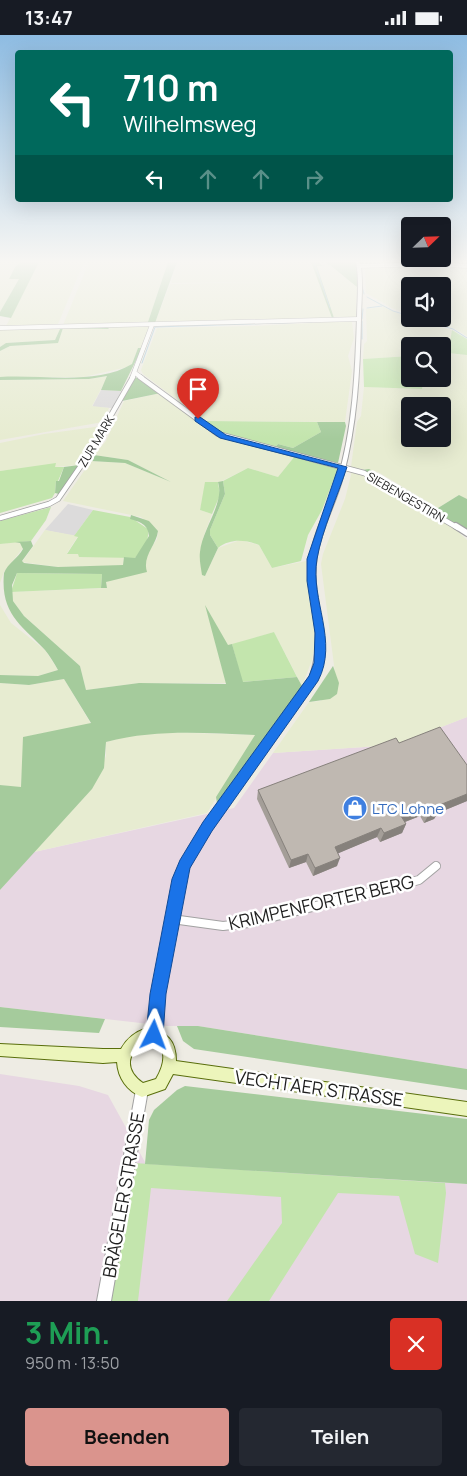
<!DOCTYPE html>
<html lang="de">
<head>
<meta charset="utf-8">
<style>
  :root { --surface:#171b24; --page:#242831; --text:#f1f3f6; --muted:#9ea1a6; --accent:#da948d }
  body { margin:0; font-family:Manrope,sans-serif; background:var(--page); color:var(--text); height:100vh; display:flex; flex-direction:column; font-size:19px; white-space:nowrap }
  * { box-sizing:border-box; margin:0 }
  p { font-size:16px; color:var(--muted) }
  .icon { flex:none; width:28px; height:28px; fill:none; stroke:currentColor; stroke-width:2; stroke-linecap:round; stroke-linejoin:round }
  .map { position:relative; height:1266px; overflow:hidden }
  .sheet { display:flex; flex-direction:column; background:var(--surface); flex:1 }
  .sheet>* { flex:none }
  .top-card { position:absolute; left:15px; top:15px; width:438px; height:152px; border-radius:5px; box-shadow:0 5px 20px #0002; background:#00695c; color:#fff; overflow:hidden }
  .needle { width:32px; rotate:67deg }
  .tools { position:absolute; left:401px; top:182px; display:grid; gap:10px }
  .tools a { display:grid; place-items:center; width:50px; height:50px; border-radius:5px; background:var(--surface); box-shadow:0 5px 20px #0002; font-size:25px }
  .pin { position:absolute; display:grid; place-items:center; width:42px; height:42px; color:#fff; margin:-51px -21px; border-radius:50% 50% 50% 0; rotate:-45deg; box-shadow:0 0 5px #0007 }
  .pin .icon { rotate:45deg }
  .me { position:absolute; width:55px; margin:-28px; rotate:3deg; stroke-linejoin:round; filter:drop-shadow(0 0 4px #0008) }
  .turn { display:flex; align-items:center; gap:18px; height:105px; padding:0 25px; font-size:22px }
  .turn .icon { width:65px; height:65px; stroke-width:2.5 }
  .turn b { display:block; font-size:35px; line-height:42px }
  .lanes { display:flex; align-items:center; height:48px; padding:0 25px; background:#0003; justify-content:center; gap:25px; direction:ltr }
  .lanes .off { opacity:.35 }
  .round { display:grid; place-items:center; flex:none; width:52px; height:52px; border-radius:5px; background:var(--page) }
  .overview { display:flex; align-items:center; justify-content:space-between; height:85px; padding:0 25px }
  h1 { font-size:30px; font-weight:700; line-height:38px; color:#1e9e55 }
  .button { display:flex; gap:10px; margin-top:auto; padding:10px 25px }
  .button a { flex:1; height:58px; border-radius:5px; background:var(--accent); color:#111; font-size:20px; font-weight:700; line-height:58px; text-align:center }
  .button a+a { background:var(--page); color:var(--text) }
  .status { display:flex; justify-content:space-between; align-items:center; height:35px; padding:0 25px; background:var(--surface); direction:ltr }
  .status svg { height:14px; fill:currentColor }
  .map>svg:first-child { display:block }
  .residential { fill:#dcdbdb }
  .industrial { fill:#e7d7e2 }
  .farmland { fill:#e7ecd1; fill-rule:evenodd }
  .grass { fill:#c3e5ad }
  .forest { fill:#a5cb9c }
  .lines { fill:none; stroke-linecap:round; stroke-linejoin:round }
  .stream { stroke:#a7c9d9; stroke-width:1 }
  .minor-far3-casing { stroke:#a2a2a2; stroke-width:5 }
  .minor-far2-casing { stroke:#a2a2a2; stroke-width:6 }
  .minor-far1-casing { stroke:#a2a2a2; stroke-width:8 }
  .minor-casing { stroke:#a2a2a2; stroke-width:10 }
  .tertiary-casing { stroke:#a2a2a2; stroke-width:2 }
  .secondary-casing { stroke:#596e0b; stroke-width:2 }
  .minor-far3 { stroke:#fff; stroke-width:4 }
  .minor-far2 { stroke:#fff; stroke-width:4.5 }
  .minor-far1 { stroke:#fff; stroke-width:5.5 }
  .minor { stroke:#fff; stroke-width:8 }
  .tertiary { fill:#fff; fill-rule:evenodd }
  .secondary { fill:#ecf5bb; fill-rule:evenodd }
  .wall { fill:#a49e98 }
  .shaded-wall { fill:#86817c }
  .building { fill:#bfb8b1; stroke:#86817c }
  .route { fill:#1a73e8; stroke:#114b97 }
  .labels { text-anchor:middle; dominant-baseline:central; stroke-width:5; stroke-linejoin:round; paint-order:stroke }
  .far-street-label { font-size:12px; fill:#1e1e1e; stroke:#fff }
  .shop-label { font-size:15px; fill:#366cbe; stroke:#fff; text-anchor:start }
  .near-street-label { font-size:18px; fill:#1e1e1e; stroke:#fff }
</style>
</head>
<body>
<div class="status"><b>13:47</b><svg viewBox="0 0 49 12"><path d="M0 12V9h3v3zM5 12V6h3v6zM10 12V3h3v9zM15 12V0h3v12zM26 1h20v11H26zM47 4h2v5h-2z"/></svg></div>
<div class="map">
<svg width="467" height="1266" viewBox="0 0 467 1266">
  <rect width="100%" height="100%" fill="#eeece4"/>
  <g class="residential">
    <polygon points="101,355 121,356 113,373 92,372"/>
    <polygon points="68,469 93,475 74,501 45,495"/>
  </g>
  <g class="industrial">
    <polygon points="467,682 467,1034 198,991 167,991 0,972 0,855 34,817 234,773 273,718 395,710"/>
    <polygon points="0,1039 79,1051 108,1060 146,1129 467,1149 467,1266 0,1266"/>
  </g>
  <g class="farmland">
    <polygon points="0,227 21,227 15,232 9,244 19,244 0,277"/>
    <polygon points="39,227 84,227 58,289 6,291"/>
    <polygon points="89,227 168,227 148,287 63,290"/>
    <polygon points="177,227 311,227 332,283 155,288 170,249 262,247 171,248"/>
    <polygon points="330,230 357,252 356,282 334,283 317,231"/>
    <polygon points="434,230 467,233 467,301 455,294 423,284 442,284 442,251 410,251 410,280 392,273 366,258 365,233"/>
    <path d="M384,272L410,284L452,295L448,318L467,320V464L459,460L438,473L378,437L351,432L357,387L361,381L364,352L422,354L424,344H442V311H410L409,321L363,324L364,309L367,306L366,274ZM410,371H442V404H410Z"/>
    <polygon points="350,286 352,287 354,303 348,321 352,336 345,387 205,386 143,339 141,335 157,293 255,291"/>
    <polygon points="149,291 142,313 138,313 132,329 128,332 83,342 0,342 0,316 10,311 58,307 63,293 108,294 107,292"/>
    <polygon points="60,294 55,305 6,308 0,312 0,295"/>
    <polygon points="108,341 92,371 109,373 103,387 0,405 0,345 89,344"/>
    <polygon points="161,358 222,402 295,421 278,442 248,433 220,447 206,448 200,475 212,479 203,503 205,541 218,513 240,505 259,510 272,533 306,526 306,539 316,604 312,625 302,651 274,597 228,611 206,572 226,648 139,648 86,655 80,631 24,581 13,566 11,557 107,553 105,547 145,530 145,523 157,504 158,496 141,482 63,466 91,426 125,428 171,447 128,425 94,420 106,406 124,366"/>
    <polygon points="102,391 79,430 55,432 55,429 0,436 0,408 44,399"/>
    <polygon points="352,436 364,440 454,493 467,505 467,682 395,710 273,718 309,667 321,666 335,638 321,529 323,519 345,464"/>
    <polygon points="45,495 78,501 67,518 79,519 79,522 124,522 123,531 58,532 22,527"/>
    <polygon points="15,507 20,508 23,513 4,537 0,548 0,509"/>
    <polygon points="0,570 11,588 45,615 58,635 38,641 0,640"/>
    <polygon points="64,644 91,689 24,702 21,753 0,750 0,648 29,650"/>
    <polygon points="161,697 255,700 207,778 34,817 91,755 106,721 106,707 136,699"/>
  </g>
  <g class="grass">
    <polygon points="452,295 467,304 467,320 448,318"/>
    <polygon points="410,321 410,344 424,344 422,354 364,352 363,324"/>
    <polygon points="205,386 317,387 321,397 293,413 278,409 275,413 224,399"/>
    <path d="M295,421L338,433L322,475L308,500L301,526L272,533L259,510C245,505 231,503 218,513L210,500V495L225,459L223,446L248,433L278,442Z"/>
    <polygon points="56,428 55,432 64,432 58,446 56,446 55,458 52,463 0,478 0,436"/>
    <polygon points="205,447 218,447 220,460 212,479 200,475"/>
    <polygon points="51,472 46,485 31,506 0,509 0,486"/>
    <path d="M93,475L130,482L148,494C150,506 142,514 135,523L79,522L78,519H67L78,502L74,501Z"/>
    <polygon points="17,538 102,539 101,553 11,557"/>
    <polygon points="274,597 297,642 242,647 232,609"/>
    <polygon points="134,1128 445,1148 446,1158 438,1228 415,1219 399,1161 338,1158 269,1266 227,1266 282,1188 281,1162 151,1153 138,1266 110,1266"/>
  </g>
  <g class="forest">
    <polygon points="21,227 39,227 11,283 0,281 0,277 19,244 9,244 15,232"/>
    <polygon points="168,227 177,227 155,288 148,287"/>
    <polygon points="311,227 318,227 323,231 328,230 326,227 355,227 357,234 357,252 330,230 317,231 334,283 332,283"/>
    <polygon points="107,292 109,294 63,293 58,308 10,311 0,316 0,312 6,308 55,305 60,294 63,293"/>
    <path d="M138,313H142L121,356L101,355L107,341L89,344L0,345V342C40,339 96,351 132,329Z"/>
    <polygon points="139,342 161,358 122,366 135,343"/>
    <polygon points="317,387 345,387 346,391 338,428 275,413 278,409 293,413 321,397"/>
    <polygon points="94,420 128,425 171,447 125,428 91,426"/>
    <polygon points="79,430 59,459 55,458 56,446 59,446 64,432"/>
    <polygon points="369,434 438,473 459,460 467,464 467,496 362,435"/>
    <path d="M223,446L225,459L210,495V500L218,513L205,541L202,540C201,533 199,524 200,517C202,494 225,468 218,447Z"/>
    <path d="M131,480L149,486L158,496C156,511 142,521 147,537L106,547L107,553H101L102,539L17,538L12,550L13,566L24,581L80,631L86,655L139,648L226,649L205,570L228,610L232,609L243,647L297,642L302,651L217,768L216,762L255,700C203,698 156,694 106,707L104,733L92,754L0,855V750L21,752L23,702L91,688L64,644L29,650L0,648V640L38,641L58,635C54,628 50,621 45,615C23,591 0,580 4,538C8,528 18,523 23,514L20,508L15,507L31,506L33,511L22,526L24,528L58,532L123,530L124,522L135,523L149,501C148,489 140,487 130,484Z"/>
    <polygon points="333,631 339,648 337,659 330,664 309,667"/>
    <polygon points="0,972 105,984 99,998 0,992"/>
    <polygon points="177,991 198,991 467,1034 467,1055 194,1014 183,1006"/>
    <polygon points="185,1051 467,1084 467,1149 145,1129 149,1085 154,1075 177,1055"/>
  </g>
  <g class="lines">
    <g class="stream">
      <polyline points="314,227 330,273"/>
      <polyline points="331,227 335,229"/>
      <polyline points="362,251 364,259"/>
      <polyline points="367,262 393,276 410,281"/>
      <polyline points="367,273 382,271"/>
      <polyline points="362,284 363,274"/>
      <polyline points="418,284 453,294 467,303"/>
      <polyline points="362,286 362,304"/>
      <polyline points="142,328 155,292 312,287"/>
    </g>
    <defs>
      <g id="minor-far3">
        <polyline points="359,231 430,229 467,231"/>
        <polyline points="0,293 359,284"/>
        <polyline points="135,338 142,343"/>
        <polyline points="132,343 152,290"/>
      </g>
      <g id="minor-far2">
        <polyline points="140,342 218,399 364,438 458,493"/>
        <polyline points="0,483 49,469 58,464 87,422 133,342"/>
      </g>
      <polyline id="minor-far1" points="456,491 467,498"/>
      <polyline id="minor" points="172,884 223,891 249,888 419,845 436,831"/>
      <g id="tertiary">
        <path d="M356,227H360C364,246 361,265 361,284C360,337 357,391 343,442C336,469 321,494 317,521C312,551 322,579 323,608C323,620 321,631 318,642L195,818L185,844L160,978L159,999L158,1003L154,1004L150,1003L149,999L150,978L175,844L189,812L310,641C313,631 315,622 316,611C317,582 306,554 310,524C313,497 328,472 337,446C353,394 355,338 357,284C357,265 360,246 356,227Z"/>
        <polygon points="142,1049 146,1051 148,1055 111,1266 97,1266 136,1055 138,1051"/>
      </g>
      <path id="secondary" d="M147,993C167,997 176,1005 176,1026L467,1067V1081L173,1039L165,1054L142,1062C127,1056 118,1043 117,1027L103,1028L0,1021V1009L103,1014H121C127,1003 135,997 147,993ZM148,1006C169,1010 165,1029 156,1044L143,1048C123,1034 127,1016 148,1006Z"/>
    </defs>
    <use href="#minor-far3" class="minor-far3-casing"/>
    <use href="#minor-far2" class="minor-far2-casing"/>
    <use href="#minor-far1" class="minor-far1-casing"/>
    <use href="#minor" class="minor-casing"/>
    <use href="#tertiary" class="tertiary-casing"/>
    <use href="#secondary" class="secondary-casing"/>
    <use href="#minor-far3" class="minor-far3"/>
    <use href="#minor-far2" class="minor-far2"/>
    <use href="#minor-far1" class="minor-far1"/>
    <use href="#minor" class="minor"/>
    <use href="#tertiary" class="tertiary"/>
    <use href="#secondary" class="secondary"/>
  </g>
  <polygon class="wall" points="399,708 467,730 467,766 438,778 434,784 424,788 420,781 405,787 406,789 402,798 380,807 377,802 338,818 337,831 313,841 306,827 289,833 257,764 258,755"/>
  <g class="shaded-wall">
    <polygon points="467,759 467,766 438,778 434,784 424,788 429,779 437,771"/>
    <polygon points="425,772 420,781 397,790 401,781"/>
    <polygon points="406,789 402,798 380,807 384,798"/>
    <polygon points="381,793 377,802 332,821 335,812"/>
    <polygon points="308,819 306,827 289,833 291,825"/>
    <polygon points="340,823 337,831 313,841 315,833"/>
  </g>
  <polygon class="building" points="440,692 467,730 467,759 437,771 440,775 429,779 425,772 401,781 406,789 384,798 381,793 335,812 340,823 315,833 308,819 291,825 258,755 396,703 399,708"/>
  <linearGradient id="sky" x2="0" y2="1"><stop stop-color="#8ebce2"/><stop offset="0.56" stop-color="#f7f6f3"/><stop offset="1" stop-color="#f7f6f3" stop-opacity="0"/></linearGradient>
  <rect width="467" height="404" fill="url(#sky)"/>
  <path class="route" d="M195,382H200L226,400L347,432C338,460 322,495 317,524C310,565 339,606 318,646L212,796L190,833L166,959L163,1000L160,1005L154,1008L149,1005L146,1000L150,959L172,844L180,825L203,787L309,641L314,628L315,598L307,546V524L338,433L220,403L195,386Z"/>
  <defs>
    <symbol id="shop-disc" viewBox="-11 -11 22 22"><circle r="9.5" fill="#3f7fe0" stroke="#fff"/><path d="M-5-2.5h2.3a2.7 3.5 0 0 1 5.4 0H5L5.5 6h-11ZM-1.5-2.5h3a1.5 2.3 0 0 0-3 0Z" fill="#fff"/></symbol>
  </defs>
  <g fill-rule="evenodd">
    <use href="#shop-disc" x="341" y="759" width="28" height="28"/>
  </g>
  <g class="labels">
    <g class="far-street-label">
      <text transform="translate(96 406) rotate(-59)">ZUR MARK</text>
      <text transform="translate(406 462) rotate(30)">SIEBENGESTIRN</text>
    </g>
    <g class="shop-label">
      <text x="372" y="773">LTC Lohne</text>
    </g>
    <g class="near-street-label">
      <text transform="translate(321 867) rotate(-13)">KRIMPENFORTER BERG</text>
      <text transform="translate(319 1053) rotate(8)">VECHTAER STRASSE</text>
      <text transform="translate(123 1160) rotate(-80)">BRÄGELER STRASSE</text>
    </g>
  </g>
</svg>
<div class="tools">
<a><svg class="needle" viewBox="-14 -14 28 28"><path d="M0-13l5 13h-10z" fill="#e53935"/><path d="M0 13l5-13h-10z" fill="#9ea1a6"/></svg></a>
<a><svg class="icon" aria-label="sound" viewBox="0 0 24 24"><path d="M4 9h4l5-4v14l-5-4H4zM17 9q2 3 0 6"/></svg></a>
<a><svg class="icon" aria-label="search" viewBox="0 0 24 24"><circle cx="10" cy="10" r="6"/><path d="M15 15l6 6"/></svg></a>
<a><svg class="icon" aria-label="layers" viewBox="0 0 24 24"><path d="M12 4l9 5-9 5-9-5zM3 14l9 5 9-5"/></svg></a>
</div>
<div class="pin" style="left:198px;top:384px;background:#d93025"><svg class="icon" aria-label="arrive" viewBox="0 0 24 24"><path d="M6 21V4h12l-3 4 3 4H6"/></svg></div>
<svg class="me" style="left:154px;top:1000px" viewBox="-20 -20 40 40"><path d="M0-17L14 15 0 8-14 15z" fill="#1a73e8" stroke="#fff" stroke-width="4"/></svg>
<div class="top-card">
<div class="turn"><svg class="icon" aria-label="left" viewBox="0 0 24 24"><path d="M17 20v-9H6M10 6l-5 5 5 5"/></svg><div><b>710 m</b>Wilhelmsweg</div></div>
<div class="lanes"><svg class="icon" aria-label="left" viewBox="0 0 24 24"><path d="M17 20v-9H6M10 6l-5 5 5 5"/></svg><svg class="icon off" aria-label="ahead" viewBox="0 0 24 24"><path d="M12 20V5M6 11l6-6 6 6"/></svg><svg class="icon off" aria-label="ahead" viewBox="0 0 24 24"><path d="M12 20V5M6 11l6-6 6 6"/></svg><svg class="icon off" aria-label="right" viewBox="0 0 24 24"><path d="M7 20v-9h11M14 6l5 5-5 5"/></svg></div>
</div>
</div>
<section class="sheet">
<div class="overview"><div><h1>3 Min.</h1><p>950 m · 13:50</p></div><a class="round" style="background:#d93025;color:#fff"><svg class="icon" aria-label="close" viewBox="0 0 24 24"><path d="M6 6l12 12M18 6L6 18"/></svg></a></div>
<div class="button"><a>Beenden</a><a>Teilen</a></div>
</section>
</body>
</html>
